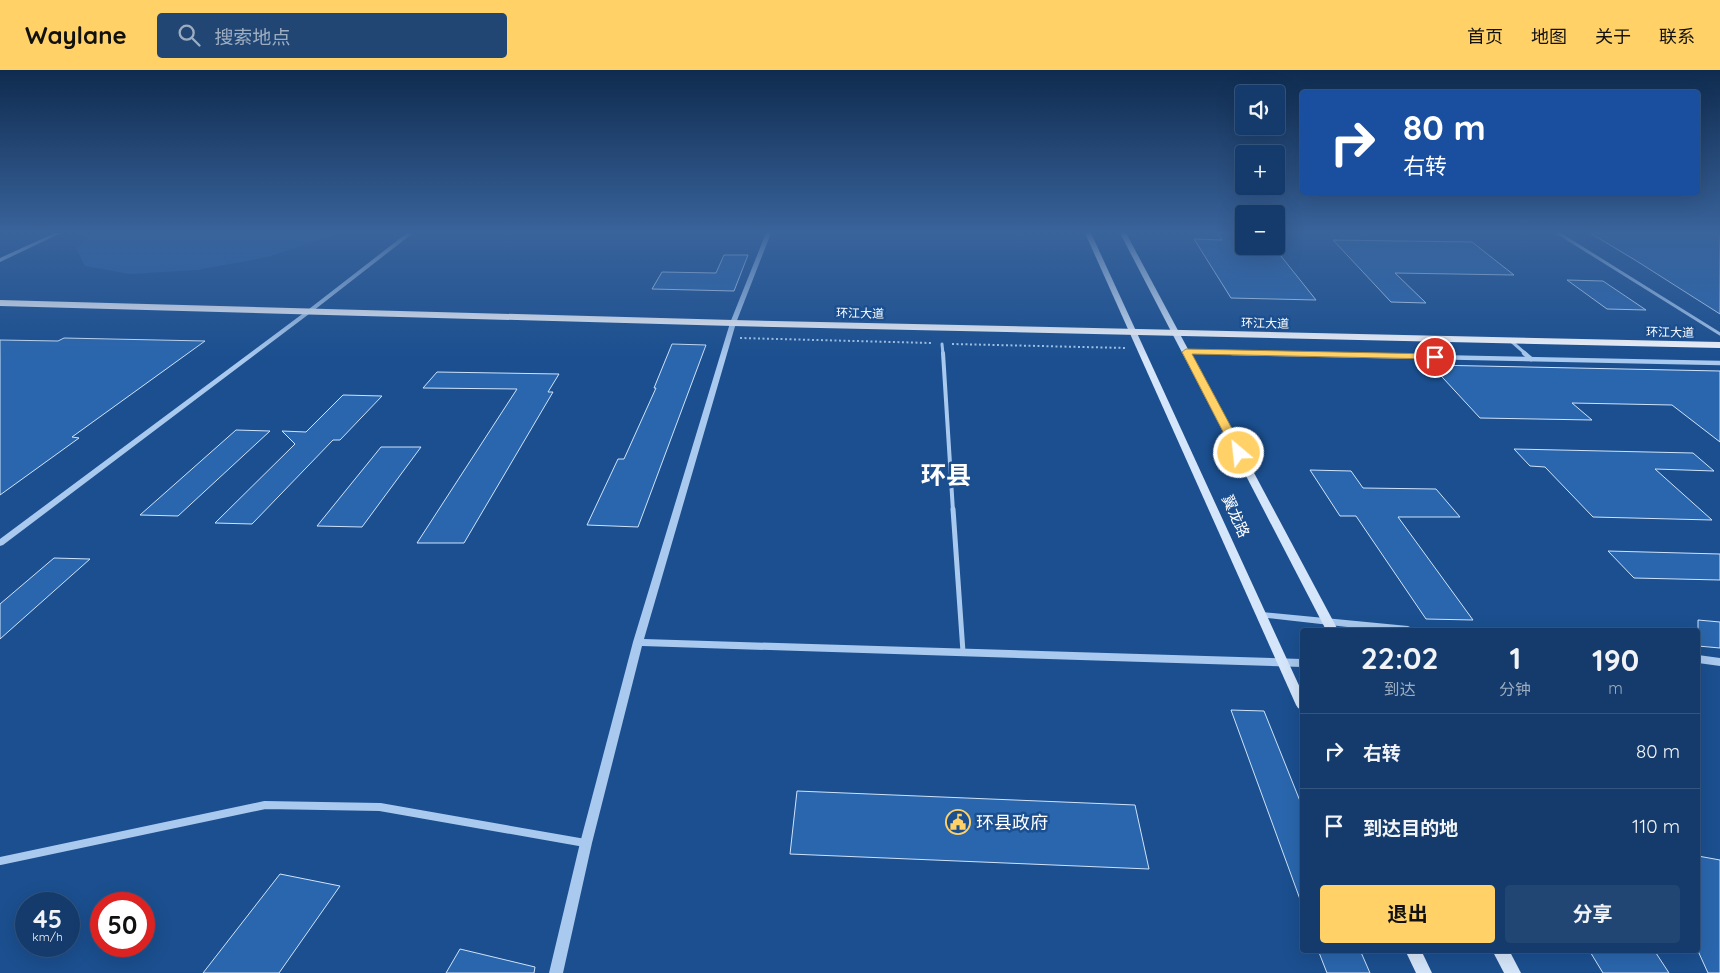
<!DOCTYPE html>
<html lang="zh">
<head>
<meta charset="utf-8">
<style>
  :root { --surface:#143b6b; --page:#214673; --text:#f1f3f6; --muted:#9dadc1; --line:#33557e; --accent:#ffd166 }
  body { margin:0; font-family:Quicksand,"Noto Sans SC",sans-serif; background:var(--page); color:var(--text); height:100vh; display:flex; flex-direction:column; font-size:19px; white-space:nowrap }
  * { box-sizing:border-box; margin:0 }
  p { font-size:16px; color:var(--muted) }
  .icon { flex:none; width:28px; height:28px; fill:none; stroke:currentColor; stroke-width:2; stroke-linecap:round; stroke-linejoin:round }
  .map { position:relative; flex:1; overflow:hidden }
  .details { position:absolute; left:1300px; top:558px; width:400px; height:325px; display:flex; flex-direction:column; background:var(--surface); border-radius:5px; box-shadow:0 5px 20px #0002,0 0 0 1px var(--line) }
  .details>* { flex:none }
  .guide { position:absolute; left:1300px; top:20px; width:400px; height:105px; border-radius:5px; box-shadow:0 5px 20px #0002,0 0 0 1px var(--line); background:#1a4fa0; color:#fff; overflow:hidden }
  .buttons { position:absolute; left:1235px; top:15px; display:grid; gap:10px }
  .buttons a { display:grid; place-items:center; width:50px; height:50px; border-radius:5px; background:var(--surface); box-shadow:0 5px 20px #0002,0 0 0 1px var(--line); font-size:25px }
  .speed { position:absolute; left:15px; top:822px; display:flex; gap:10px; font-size:25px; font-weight:700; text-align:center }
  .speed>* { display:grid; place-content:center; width:65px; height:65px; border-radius:50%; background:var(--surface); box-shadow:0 5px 20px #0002,0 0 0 1px var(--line); line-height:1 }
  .speed small { font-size:12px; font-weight:400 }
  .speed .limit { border:8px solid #d22; background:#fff; color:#111 }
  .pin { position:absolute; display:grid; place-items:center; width:42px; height:42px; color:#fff; margin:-21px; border:2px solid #fff; border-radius:50%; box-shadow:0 1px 5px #0007 }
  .me { position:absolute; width:55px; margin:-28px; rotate:332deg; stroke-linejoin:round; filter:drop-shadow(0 0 4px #0008) }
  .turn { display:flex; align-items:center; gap:18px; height:105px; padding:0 20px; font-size:22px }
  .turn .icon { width:65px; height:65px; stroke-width:2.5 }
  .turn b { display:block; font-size:35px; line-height:42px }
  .eta { display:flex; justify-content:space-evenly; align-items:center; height:85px; text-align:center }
  .eta b { font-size:30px; font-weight:700; line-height:35px }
  .cta { display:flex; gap:10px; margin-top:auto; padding:10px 20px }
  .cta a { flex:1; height:58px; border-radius:5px; background:var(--accent); color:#111; font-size:20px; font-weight:700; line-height:58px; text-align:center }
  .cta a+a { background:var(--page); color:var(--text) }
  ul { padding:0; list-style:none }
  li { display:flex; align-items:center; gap:15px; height:75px; padding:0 20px; border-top:1px solid var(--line) }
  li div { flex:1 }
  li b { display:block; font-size:19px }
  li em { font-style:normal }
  header { display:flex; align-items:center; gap:30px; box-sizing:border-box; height:70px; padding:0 25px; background:var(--accent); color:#111 }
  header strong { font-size:24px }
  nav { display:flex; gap:28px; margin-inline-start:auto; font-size:18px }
  .search { width:350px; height:45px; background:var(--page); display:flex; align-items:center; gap:12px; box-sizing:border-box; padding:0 18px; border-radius:5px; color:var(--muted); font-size:19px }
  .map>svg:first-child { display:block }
  .green { fill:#2461a8 }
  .building { fill:#2a66ad; stroke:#cfe3fa }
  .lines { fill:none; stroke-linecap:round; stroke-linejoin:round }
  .path { stroke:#a9c9ee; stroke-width:2; stroke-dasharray:2 2.5; stroke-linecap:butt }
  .pedestrian-far2 { stroke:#a9c9ee; stroke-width:3 }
  .pedestrian-far1 { stroke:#a9c9ee; stroke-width:4 }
  .pedestrian { stroke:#a9c9ee; stroke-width:5 }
  .minor-far2 { stroke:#a9c9ee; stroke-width:3 }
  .minor-far1 { stroke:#a9c9ee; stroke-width:4.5 }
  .minor { stroke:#a9c9ee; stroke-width:8 }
  .tertiary { fill:#a9c9ee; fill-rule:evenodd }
  .secondary { fill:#d6e6fa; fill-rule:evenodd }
  .trunk { fill:#f8faff; fill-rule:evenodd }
  .route { fill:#ffd166; stroke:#a68842 }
  .labels { text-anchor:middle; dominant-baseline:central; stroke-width:5; stroke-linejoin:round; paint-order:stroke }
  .far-street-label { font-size:12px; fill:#fff; stroke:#1b4f8f }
  .street-label { font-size:15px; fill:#fff; stroke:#1b4f8f }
  .near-poi-label { font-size:18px; fill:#fff; stroke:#1b4f8f; text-anchor:start }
  .town-label { font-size:25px; font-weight:bold; fill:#fff; stroke:#1b4f8f }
</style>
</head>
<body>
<header>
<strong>Waylane</strong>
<div class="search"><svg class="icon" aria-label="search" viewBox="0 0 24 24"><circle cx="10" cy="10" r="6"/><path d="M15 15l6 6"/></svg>搜索地点</div>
<nav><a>首页</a><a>地图</a><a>关于</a><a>联系</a></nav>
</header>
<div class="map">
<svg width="1720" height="903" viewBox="0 0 1720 903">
  <rect width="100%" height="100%" fill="#1b4f8f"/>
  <polygon class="green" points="94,163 340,163 268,187 197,200 130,204 85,196 76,178"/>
  <g class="building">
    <polygon points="1217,163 1242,163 1244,176 1273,176 1316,230 1231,228 1194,169 1222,170"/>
    <polygon points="1590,163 1720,163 1720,244 1635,190"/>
    <polygon points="1333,170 1472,172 1514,205 1395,203 1426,233 1391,232"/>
    <polygon points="724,185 748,185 734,221 652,219 662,202 716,203"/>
    <polygon points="1567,210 1603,211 1646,240 1607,239"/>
    <polygon points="64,268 205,271 72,367 79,368 0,425 0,270 58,271"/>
    <polygon points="672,274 706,275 638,457 587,455 618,389 624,389 656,318 654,318"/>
    <polygon points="1431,295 1720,301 1720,372 1672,335 1572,333 1592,350 1480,348"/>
    <polygon points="437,302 559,304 548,322 553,322 464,473 417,473 517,319 423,318"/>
    <polygon points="343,325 382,326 340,370 333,370 252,454 215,453 295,374 282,361 306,362"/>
    <polygon points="236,360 270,361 178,446 140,445"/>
    <polygon points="381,377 421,377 362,457 317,456"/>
    <polygon points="1514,379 1693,383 1714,401 1655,399 1712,450 1593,447 1545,397 1530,396"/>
    <polygon points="1310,400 1351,401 1363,418 1436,419 1460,447 1398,447 1473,550 1426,549 1356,446 1340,446"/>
    <polygon points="1608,481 1720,484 1720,510 1634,508"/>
    <polygon points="54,488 90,489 0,569 0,534"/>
    <polygon points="1698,550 1720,552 1720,578 1698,576"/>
    <polygon points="1231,640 1264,641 1302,736 1302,832 1301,832"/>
    <polygon points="797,721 1135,735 1149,799 790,784"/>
    <polygon points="1698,786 1720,790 1720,903 1708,903 1698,881"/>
    <polygon points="280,804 340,816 279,903 203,903"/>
    <polygon points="460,879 535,897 534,903 446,903"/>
    <polygon points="1318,880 1360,880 1370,903 1327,903"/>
    <polygon points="1589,880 1654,880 1669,903 1603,903"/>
  </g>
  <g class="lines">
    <g class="path">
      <polyline points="740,268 931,273"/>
      <polyline points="952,274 1126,278"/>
    </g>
    <polyline class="pedestrian-far2" points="942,274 943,284"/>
    <polyline class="pedestrian-far1" points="943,283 953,441"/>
    <polyline class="pedestrian" points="953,439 963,582"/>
    <g class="minor-far2">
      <polyline points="1558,163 1720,264"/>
      <polyline points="1511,271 1526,284"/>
      <polyline points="1186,282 1293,284"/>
    </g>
    <g class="minor-far1">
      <polyline points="1232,283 1720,293"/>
      <polyline points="1524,283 1531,289"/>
    </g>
    <polyline class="minor" points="0,791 265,735 380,737 585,773"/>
    <g class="tertiary">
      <polygon points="55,163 61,163 0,192 0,188"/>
      <polygon points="407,163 413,163 313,241 3,475 0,476 0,469 309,239"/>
      <polygon points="766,163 771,163 736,253 644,569 1302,589 1302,597 642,576 592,773 563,903 549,903 580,773 633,572 730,253"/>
      <polygon points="1262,542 1408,556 1412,558 1413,560 1374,560 1258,547 1257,545 1258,543"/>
      <polygon points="1698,585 1720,588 1720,596 1698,593"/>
    </g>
    <g class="secondary">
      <polygon points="1085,163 1091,163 1302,622 1302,640 1298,638 1296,635"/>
      <polygon points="1120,163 1126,163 1338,560 1326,560"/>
      <polygon points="1405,880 1421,880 1432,903 1416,903"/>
      <polygon points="1492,880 1509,880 1521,903 1504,903"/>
    </g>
    <polygon class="trunk" points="0,230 733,250 1720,272 1720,278 733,256 0,236"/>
  </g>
  <linearGradient id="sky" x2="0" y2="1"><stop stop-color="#0f2b4f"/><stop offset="0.56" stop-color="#39639b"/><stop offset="1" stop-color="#39639b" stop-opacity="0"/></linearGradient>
  <rect width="1720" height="289" fill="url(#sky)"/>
  <polygon class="route" points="1186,279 1435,284 1440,287 1435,289 1192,284 1245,383 1239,386 1234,383 1182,282"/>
  <defs>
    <symbol id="civic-ring" viewBox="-11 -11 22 22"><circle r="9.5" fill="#1b4f8f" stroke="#ffd166" stroke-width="1.5"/><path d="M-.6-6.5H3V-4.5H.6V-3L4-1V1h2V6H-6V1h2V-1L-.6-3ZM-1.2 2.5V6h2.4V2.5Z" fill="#ffd166"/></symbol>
  </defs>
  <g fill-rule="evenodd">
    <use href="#civic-ring" x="944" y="738" width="28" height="28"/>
  </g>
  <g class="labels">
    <g class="far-street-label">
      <text transform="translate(860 243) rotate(1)">环江大道</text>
      <text transform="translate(1265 253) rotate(1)">环江大道</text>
      <text transform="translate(1670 262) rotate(1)">环江大道</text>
    </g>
    <g class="street-label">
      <text transform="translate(1236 446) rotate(66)">翼龙路</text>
    </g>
    <g class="near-poi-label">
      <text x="976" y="752">环县政府</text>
    </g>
    <g class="town-label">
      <text x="946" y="404">环县</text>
    </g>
  </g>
</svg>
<div class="buttons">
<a><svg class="icon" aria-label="sound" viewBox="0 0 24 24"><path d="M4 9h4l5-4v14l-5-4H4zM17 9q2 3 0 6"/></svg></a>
<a>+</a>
<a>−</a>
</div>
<div class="speed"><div>45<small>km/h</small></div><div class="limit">50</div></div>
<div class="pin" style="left:1435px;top:287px;background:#d93025"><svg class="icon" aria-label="arrive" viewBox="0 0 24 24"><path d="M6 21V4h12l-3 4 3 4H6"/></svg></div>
<svg class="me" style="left:1239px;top:383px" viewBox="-20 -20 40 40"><circle r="17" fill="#ffd166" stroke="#fff" stroke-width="3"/><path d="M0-11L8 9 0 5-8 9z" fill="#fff"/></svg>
<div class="guide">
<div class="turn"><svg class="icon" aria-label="right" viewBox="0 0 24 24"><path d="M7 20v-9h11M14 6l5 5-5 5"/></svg><div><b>80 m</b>右转</div></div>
</div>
<section class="details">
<div class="eta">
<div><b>22:02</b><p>到达</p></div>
<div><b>1</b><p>分钟</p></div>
<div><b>190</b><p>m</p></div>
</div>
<ul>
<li><svg class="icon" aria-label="right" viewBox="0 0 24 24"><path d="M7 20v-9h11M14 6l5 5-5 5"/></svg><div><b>右转</b></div><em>80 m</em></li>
<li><svg class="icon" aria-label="arrive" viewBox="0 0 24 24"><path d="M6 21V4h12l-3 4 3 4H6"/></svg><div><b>到达目的地</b></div><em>110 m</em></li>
</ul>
<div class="cta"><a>退出</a><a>分享</a></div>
</section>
</div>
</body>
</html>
